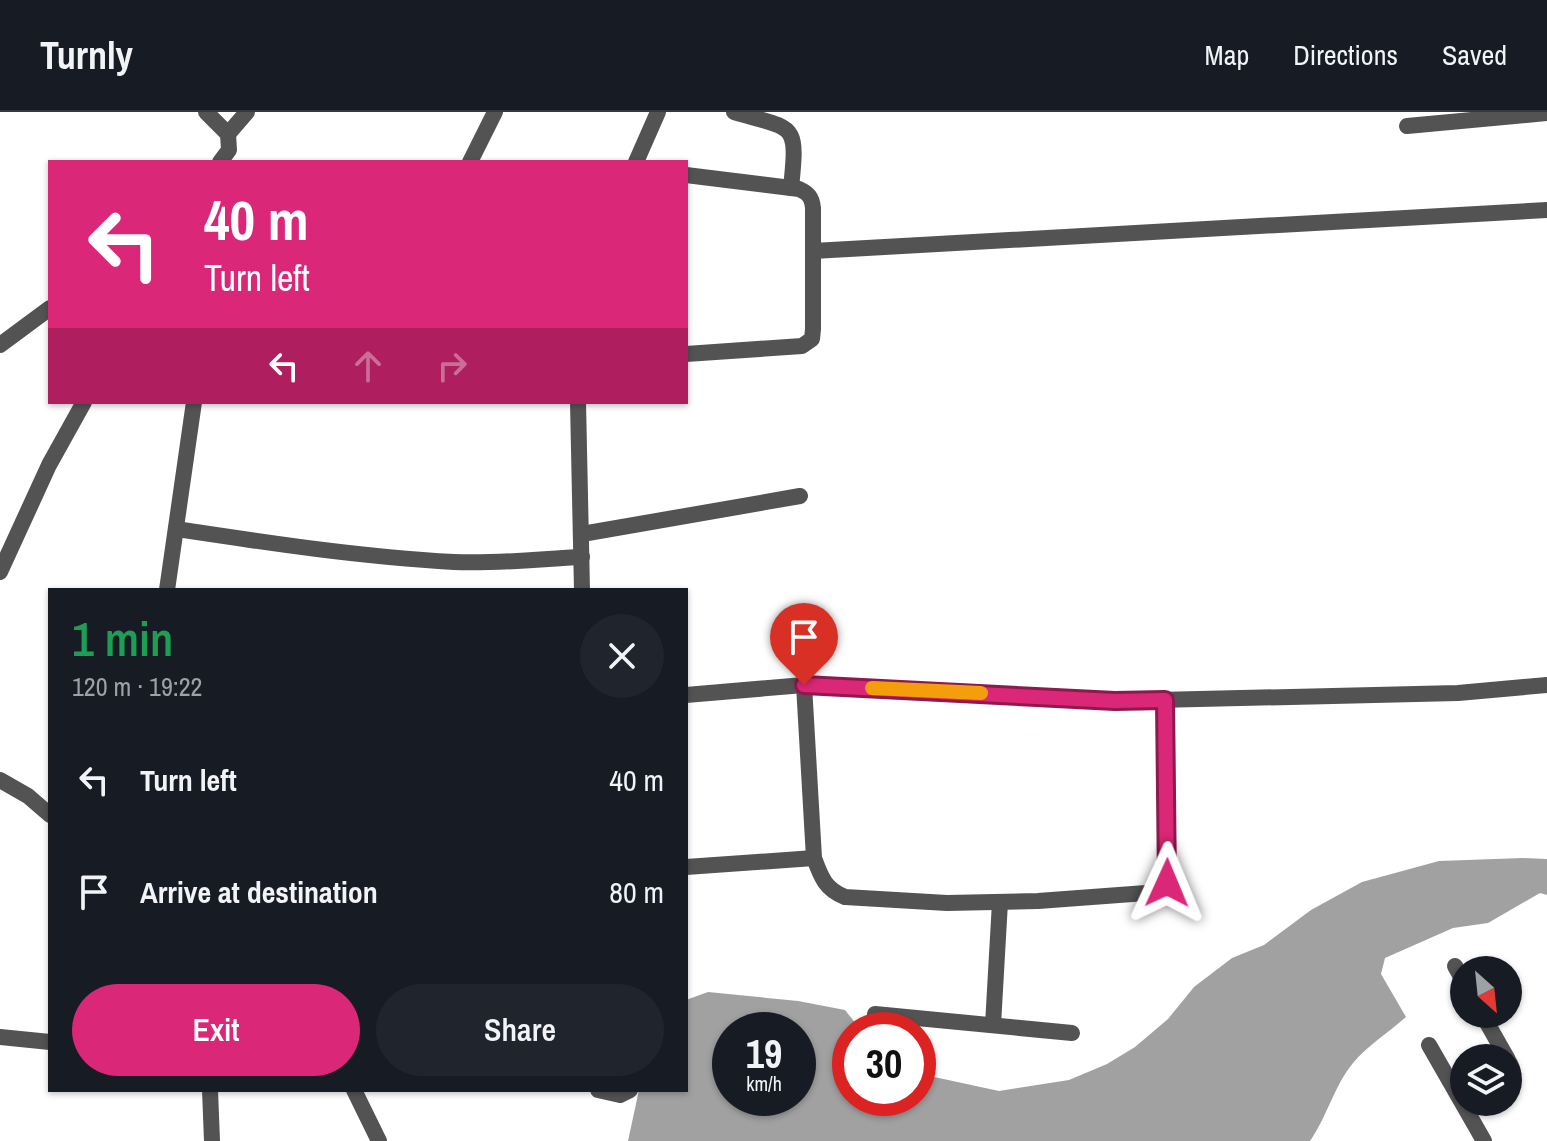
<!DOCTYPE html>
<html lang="en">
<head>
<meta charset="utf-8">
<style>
  :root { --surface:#171b24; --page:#20242c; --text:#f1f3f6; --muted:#9ea1a6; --line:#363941; --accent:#db2777 }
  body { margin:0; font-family:"Archivo Narrow",sans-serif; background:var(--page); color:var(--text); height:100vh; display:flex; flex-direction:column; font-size:30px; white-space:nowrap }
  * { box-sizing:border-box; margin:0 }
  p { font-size:26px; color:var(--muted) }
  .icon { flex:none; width:44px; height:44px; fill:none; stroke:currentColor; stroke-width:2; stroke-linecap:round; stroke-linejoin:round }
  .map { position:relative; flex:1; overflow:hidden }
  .drawer { position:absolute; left:48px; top:476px; width:640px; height:504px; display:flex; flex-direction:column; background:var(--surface); border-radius:0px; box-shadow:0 2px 6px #0004 }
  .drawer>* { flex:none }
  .banner { position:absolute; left:48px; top:48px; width:640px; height:244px; border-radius:0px; box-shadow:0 2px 6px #0004; background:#db2777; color:#fff; overflow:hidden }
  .needle { width:52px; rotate:153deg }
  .tools { position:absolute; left:1450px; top:844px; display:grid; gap:16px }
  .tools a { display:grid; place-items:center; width:72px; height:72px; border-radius:50%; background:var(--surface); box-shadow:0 2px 6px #0004; font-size:40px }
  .speed { position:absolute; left:712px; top:900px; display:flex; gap:16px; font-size:40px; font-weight:700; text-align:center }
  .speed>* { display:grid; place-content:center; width:104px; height:104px; border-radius:50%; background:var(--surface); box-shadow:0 2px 6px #0004; line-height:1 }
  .speed small { font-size:20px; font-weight:400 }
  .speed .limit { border:12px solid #d22; background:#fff; color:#111 }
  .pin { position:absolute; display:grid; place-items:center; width:68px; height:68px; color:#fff; margin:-82px -34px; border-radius:50% 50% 50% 0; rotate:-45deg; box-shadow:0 0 8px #0007 }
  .pin .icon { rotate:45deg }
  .me { position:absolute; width:88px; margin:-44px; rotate:1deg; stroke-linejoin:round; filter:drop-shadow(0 0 6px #0008) }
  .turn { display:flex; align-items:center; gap:28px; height:168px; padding:0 24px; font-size:36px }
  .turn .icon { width:104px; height:104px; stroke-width:2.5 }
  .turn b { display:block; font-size:56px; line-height:68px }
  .lanes { display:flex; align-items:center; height:76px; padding:0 24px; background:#0003; justify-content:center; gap:40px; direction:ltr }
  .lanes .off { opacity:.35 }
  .round { display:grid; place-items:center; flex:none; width:84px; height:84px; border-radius:42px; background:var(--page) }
  .head { display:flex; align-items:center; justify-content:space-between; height:136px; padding:0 24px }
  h1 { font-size:48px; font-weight:600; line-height:60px; color:#1e9e55 }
  .cta { display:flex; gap:16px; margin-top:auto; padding:16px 24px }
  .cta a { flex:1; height:92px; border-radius:48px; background:var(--accent); color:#fff; font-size:32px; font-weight:600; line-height:92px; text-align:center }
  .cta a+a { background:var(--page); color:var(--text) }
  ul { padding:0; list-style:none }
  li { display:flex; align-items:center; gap:24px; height:112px; padding:0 24px }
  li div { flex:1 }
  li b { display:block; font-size:30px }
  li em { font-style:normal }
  header { display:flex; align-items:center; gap:48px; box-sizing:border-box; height:112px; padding:0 40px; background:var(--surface); border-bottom:2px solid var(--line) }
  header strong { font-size:38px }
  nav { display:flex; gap:44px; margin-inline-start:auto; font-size:28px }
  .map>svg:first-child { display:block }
  .water { fill:#a1a1a1; fill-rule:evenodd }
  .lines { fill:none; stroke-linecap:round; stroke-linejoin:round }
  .street { stroke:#535353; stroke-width:16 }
  .route-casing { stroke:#8e194d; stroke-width:20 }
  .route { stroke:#db2777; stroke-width:14 }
  .slow { stroke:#f59e0b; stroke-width:14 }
</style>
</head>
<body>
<header>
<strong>Turnly</strong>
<nav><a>Map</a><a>Directions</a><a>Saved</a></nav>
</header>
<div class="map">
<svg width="1547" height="1029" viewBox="0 0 1547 1029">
  <rect width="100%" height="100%" fill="#fff"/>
  <path class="water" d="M1523,746L1547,747V783L1540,781L1488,811L1453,816L1385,846L1381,862L1406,905C1389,920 1367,934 1353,951C1334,974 1327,1005 1310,1029H628L639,978H686V888L708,880L798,889L845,898L861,918H850V986H918V958L925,963L999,979L1069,968L1107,952L1135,935L1168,907L1194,875L1232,846L1264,833L1311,798L1362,770L1439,749ZM730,918H798V986H730Z"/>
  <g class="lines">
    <g class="street">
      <polyline points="206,0 228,22 229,38 220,50"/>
      <path d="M734,0C795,18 798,9 791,76"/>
      <polyline points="1407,14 1547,1"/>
      <polyline points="228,22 247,0"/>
      <polyline points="470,50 495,0"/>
      <polyline points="636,50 658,0"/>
      <path d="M686,63L799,77C808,81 812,85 813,96V217L812,227L802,234L686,242"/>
      <polyline points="813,139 1547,98"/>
      <polyline points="0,233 50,196"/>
      <polyline points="578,290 582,478"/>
      <path d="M176,417C269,431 361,445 454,450C497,452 540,447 582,445"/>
      <polyline points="582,422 800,384"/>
      <polyline points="0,460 49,353 84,290"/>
      <polyline points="167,478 194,290"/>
      <path d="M804,573L814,746C821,765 825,777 845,785L947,791L1038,789L1146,781L1159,778L1167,771L1165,588"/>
      <polyline points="686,583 804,573 1115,589 1458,581 1547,573"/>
      <polyline points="0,668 28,684 50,703"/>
      <polyline points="686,755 814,746"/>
      <polyline points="1455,854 1464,870"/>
      <polyline points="875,902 1072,921"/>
      <polyline points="1482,902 1507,946"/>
      <polyline points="993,913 1000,790"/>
      <polyline points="0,925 50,930"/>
      <polyline points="1429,933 1484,1029"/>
      <path d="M1508,948C1514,958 1516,965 1508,975"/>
      <polyline points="210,978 212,1029"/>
      <polyline points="354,978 379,1029"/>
      <polyline points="598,978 620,983 630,978"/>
    </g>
  </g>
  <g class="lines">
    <defs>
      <polyline id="route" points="804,573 1115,589 1165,588 1167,771"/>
    </defs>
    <use href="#route" class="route-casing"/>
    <use href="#route" class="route"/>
    <polyline class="slow" points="872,576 981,581"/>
  </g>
</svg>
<div class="tools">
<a><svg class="needle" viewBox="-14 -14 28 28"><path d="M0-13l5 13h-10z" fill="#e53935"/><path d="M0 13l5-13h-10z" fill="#9ea1a6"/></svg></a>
<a><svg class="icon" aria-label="layers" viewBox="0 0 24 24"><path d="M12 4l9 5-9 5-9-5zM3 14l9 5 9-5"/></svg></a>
</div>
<div class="speed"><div>19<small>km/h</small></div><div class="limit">30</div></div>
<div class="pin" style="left:804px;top:573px;background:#d93025"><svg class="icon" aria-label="arrive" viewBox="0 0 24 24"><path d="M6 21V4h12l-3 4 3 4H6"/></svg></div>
<svg class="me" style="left:1167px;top:771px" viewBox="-20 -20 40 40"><path d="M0-17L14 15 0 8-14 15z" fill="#db2777" stroke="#fff" stroke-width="4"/></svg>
<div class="banner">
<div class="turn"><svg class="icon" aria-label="left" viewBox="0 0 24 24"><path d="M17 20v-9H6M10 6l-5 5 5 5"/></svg><div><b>40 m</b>Turn left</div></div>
<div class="lanes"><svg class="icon" aria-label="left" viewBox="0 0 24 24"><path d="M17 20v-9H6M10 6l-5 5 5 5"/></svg><svg class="icon off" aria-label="ahead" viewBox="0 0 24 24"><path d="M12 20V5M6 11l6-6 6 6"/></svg><svg class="icon off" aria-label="right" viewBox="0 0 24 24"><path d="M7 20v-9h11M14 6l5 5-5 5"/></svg></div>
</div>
<section class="drawer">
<div class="head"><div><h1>1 min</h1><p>120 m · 19:22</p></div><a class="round"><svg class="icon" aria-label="close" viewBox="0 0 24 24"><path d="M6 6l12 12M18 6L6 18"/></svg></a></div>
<ul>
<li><svg class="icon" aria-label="left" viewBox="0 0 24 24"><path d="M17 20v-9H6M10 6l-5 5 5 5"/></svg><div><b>Turn left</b></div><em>40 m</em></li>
<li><svg class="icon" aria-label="arrive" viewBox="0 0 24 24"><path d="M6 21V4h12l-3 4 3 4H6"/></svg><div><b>Arrive at destination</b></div><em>80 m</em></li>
</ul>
<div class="cta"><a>Exit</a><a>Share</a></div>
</section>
</div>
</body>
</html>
